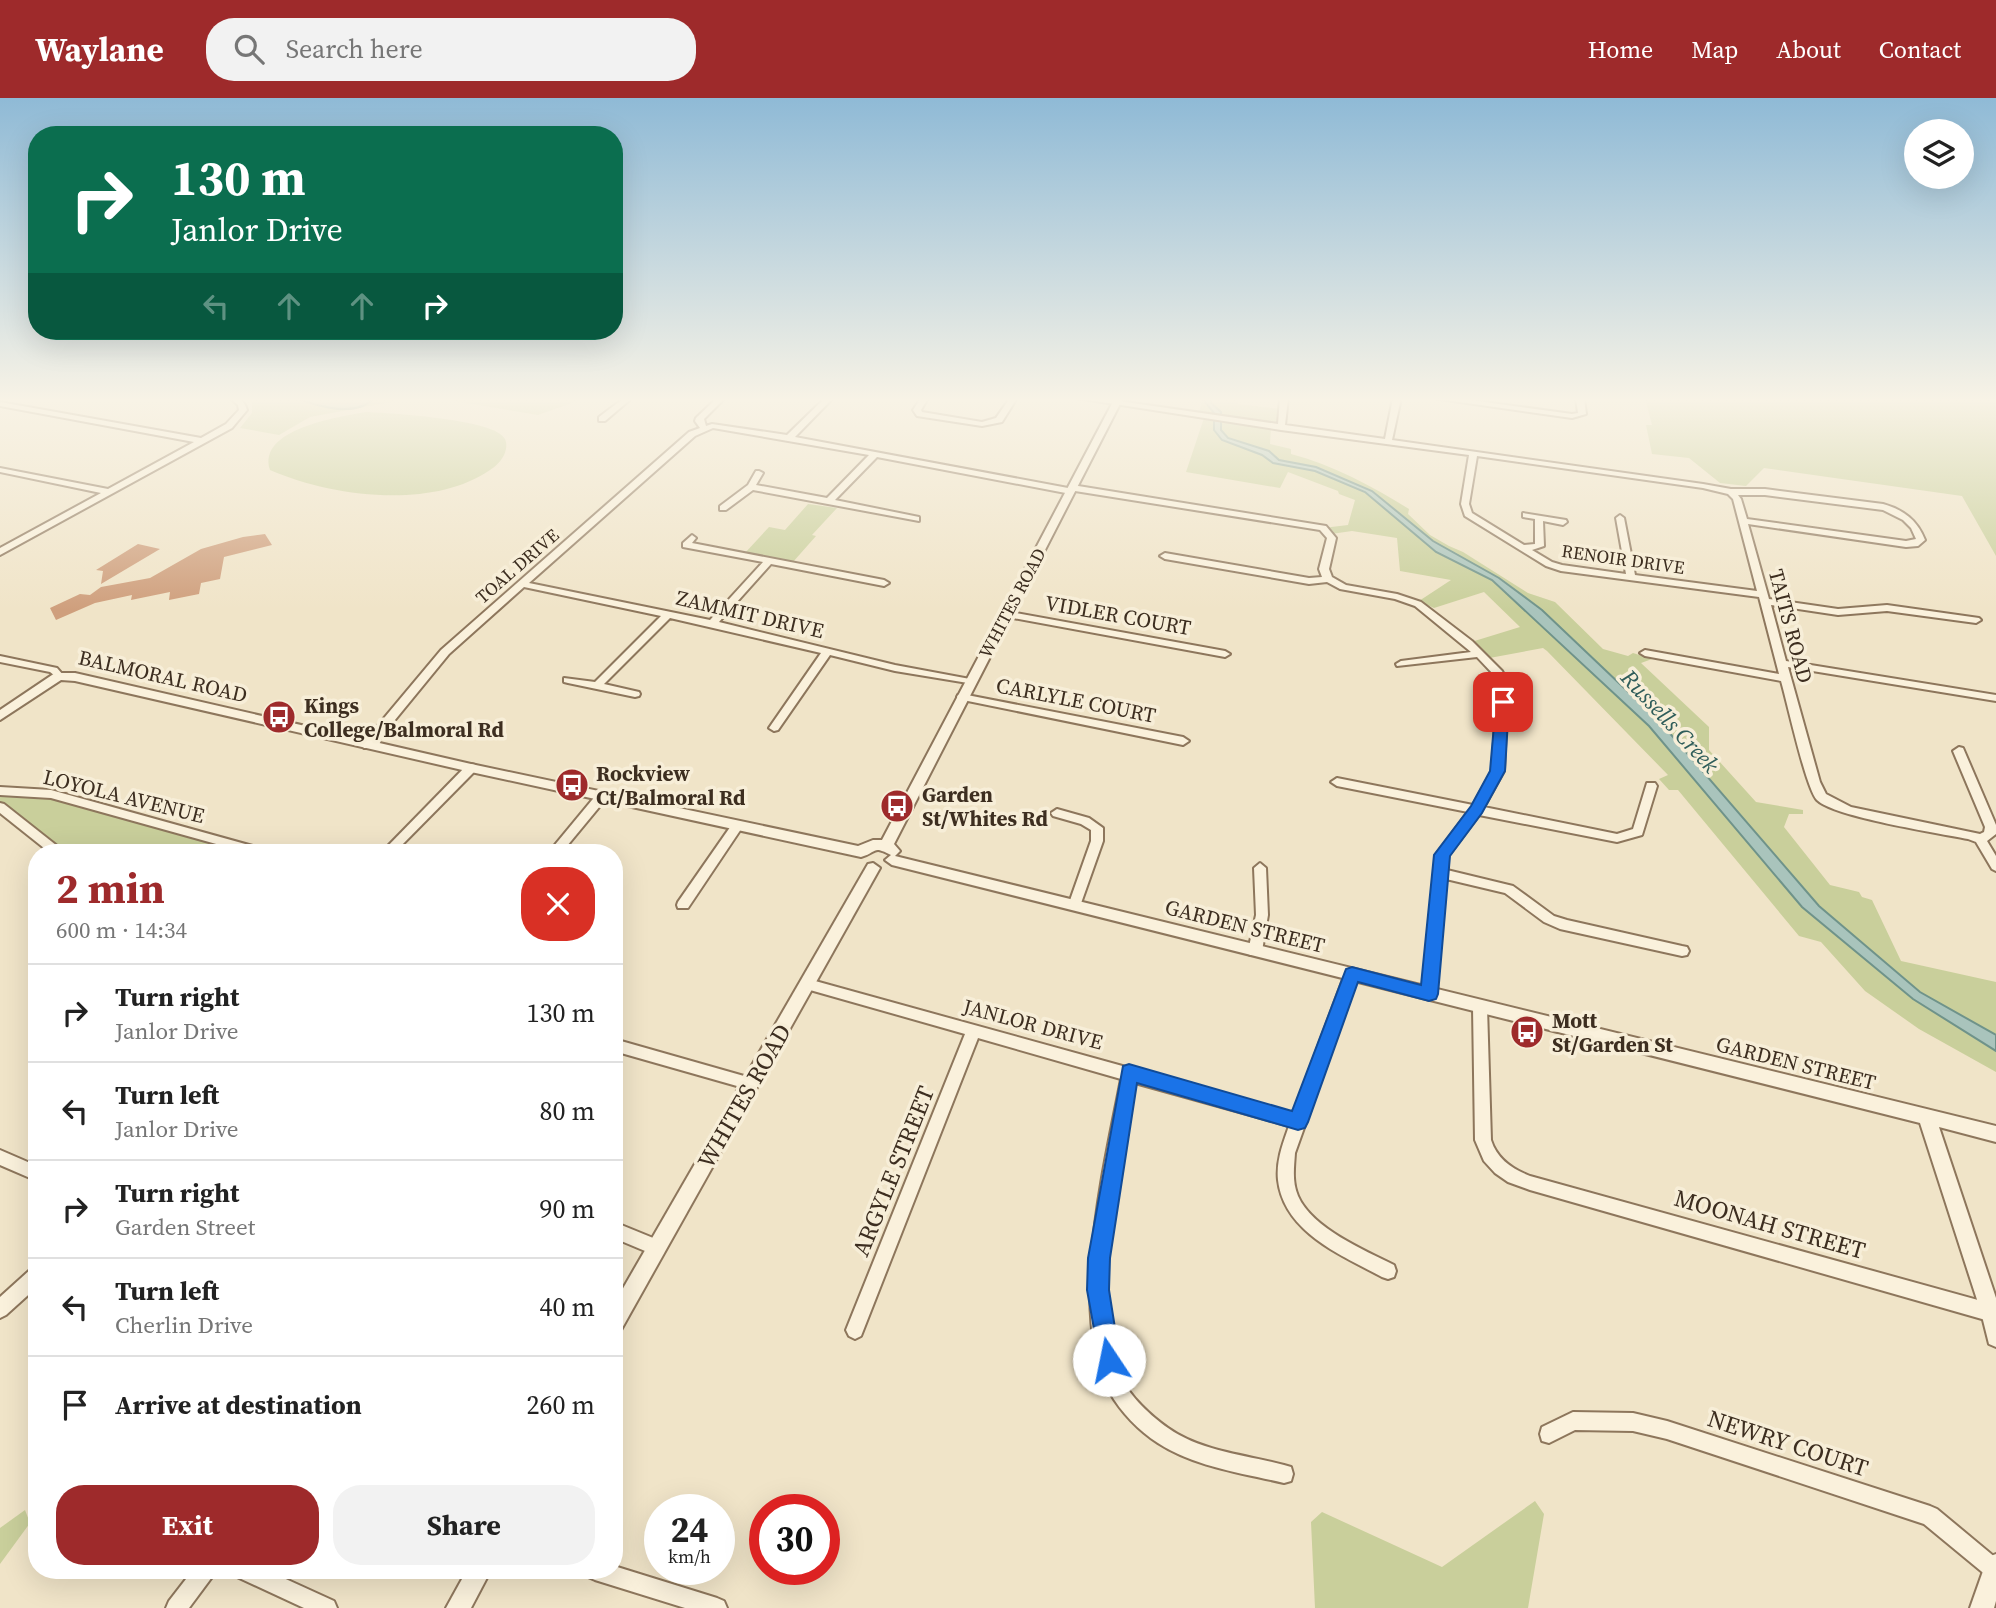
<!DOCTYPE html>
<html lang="en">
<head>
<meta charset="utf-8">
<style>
  :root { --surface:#fff; --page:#f2f2f2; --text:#222; --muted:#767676; --line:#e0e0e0; --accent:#9e2a2b }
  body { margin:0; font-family:"Source Serif 4",serif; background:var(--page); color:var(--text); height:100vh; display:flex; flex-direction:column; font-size:26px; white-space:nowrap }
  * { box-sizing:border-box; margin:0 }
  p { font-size:23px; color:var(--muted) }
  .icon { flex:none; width:38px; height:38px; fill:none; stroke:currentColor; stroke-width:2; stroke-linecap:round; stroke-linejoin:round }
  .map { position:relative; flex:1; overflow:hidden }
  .sheet { position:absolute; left:28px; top:746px; width:595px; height:735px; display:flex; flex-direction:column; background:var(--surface); border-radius:28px; box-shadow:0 7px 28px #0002 }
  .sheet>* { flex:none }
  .hud { position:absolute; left:28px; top:28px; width:595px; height:214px; border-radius:28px; box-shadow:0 7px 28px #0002; background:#0b6e4f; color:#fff; overflow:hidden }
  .tools { position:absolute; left:1904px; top:21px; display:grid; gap:14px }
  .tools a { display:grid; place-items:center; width:70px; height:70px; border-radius:50%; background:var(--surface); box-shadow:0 7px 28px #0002; font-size:35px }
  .speed { position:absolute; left:644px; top:1396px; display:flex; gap:14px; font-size:35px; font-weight:700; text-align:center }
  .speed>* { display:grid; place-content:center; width:91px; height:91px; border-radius:50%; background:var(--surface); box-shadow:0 7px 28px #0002; line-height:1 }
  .speed small { font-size:18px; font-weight:400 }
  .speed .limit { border:10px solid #d22; background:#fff; color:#111 }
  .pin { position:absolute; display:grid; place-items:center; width:60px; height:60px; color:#fff; margin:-30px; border-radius:14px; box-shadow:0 4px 10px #0006 }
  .me { position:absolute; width:77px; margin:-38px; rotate:349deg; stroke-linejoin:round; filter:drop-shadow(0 0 5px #0008) }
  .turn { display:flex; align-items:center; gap:24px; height:147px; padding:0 28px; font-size:32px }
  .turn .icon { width:91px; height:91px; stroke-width:2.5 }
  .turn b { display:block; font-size:49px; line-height:60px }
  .lanes { display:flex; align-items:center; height:66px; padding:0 28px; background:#0003; justify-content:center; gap:35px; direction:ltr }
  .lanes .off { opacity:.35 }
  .round { display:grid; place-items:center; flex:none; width:74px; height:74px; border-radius:28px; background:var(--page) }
  .head { display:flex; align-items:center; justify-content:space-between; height:119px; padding:0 28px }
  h1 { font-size:42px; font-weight:700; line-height:52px; color:var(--accent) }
  .primary-button { display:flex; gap:14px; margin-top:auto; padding:14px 28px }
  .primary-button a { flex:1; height:80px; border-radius:28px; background:var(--accent); color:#fff; font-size:28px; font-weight:700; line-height:80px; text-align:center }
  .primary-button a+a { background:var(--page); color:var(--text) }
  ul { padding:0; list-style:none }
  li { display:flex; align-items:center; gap:21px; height:98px; padding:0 28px; border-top:2px solid var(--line) }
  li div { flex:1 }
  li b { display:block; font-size:26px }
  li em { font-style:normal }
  header { display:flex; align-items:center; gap:42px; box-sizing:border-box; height:98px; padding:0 35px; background:var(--accent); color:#fff }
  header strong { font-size:33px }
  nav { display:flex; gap:38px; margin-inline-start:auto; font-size:24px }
  .search { width:490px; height:63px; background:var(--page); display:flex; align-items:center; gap:18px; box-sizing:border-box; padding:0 24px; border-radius:28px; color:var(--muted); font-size:26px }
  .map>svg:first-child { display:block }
  .green { fill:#c9cf9b }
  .water { fill:#a9c4bc; stroke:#6f938a; stroke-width:2 }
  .building { fill:#cf9f7d }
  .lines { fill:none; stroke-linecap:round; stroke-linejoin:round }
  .minor-casing { stroke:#8d765c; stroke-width:4 }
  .tertiary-casing { stroke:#8d765c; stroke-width:4 }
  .minor { fill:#faf1dc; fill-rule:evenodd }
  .tertiary { fill:#faf1dc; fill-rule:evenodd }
  .route { fill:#1a73e8; stroke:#114b97; stroke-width:2 }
  .labels { text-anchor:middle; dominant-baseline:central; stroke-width:7; stroke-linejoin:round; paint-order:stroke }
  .far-street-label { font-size:18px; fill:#3d2e20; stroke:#f7eed8 }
  .street-label { font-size:21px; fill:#3d2e20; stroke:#f7eed8 }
  .poi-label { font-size:21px; font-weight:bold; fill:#3d2e20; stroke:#f7eed8; text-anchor:start }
  .water-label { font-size:23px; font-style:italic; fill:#2f5d5a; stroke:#f7eed8 }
  .near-street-label { font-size:24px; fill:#3d2e20; stroke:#f7eed8 }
</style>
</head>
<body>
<header>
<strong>Waylane</strong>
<div class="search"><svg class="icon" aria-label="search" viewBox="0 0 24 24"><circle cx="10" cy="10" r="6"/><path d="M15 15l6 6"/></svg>Search here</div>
<nav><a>Home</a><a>Map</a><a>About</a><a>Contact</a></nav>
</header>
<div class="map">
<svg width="1996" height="1510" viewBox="0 0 1996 1510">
  <rect width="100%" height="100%" fill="#f0e4c8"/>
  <g class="green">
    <polygon points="248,300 412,300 310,319 279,337 240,330 252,315 252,304"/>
    <polygon points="436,300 586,300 538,317"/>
    <path d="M1200,300H1238V306L1281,311L1279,329H1271L1270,346L1291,351V356C1333,367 1372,388 1409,411L1408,416L1430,437L1449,448L1463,454L1528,495L1555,504L1603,551L1628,558L1633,555L1652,561L1641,565L1709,629V652L1756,704L1803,712V716H1789L1784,729L1830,787L1859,794L1862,799L1872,802L1901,863L1996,884V974L1919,931L1865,893L1821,844L1799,838L1678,692H1669L1659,681L1668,677L1547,553L1543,550L1484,561L1468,545L1520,529L1484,494L1434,510L1419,503L1451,482L1400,473L1397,440L1352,433L1331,436L1323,430L1348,427L1355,402L1339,396L1338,393L1288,374L1280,390L1186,374L1204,320L1198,318L1202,302Z"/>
    <polygon points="1996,300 1996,458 1962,398 1764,370 1746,388 1720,385 1689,360 1652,356 1646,327 1652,327 1645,300"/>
    <path d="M366,314C389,315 496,321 505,341C510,353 500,366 490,372C432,412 332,399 270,372C257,331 338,319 366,314Z"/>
    <polygon points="808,406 837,410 812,437 816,438 793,464 745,455 769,429 785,432"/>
    <polygon points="0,693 51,696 238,747 230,754 57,754 0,709"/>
    <polygon points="1535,1403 1544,1416 1528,1510 1315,1510 1311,1424 1322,1414 1442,1469"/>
    <polygon points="25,1412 30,1425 0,1466 0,1430"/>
  </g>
  <g class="water">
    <path d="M296,300H374C356,320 317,308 296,300Z"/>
    <polygon points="1205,300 1212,300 1211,305 1221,314 1221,332 1228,340 1269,353 1279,362 1316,369 1372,393 1433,443 1499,480 1542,512 1661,625 1819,808 1920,894 1996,937 1996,953 1913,901 1802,809 1649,628 1492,482 1436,454 1365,394 1315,373 1273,365 1262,357 1222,342 1214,332 1214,315 1205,304"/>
  </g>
  <g class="building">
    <polygon points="265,436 272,447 224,459 220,481 201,485 199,496 169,502 170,494 131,502 132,497 95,505 56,522 50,510 80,496 90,497 101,489 150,480 201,451 243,439"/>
    <polygon points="138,446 160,451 101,486 103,473 96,472"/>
  </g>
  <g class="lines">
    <defs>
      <g id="minor">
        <path d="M230,300C239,300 244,302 247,312L232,330L0,457V450L101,395L0,374V370L108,391L194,344L0,308V304L201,340L226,326L239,312L238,307Z"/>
        <polygon points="624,300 632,300 605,323 599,323 599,319"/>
        <polygon points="717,300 725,300 704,321 706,328 712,326 787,337 825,300 833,300 795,339 1068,390 1072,387 1326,428 1336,440 1329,471 1332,479 1346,487 1397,496 1421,504 1472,543 1502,573 1508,584 1504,673 1484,709 1617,736 1633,731 1647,685 1655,685 1657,688 1642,737 1617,744 1479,717 1448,758 1447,772 1513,788 1554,818 1567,822 1682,848 1687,849 1689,853 1687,857 1682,858 1560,831 1544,824 1505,795 1446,781 1436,896 1434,900 1429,902 1424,900 1422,896 1436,757 1468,714 1337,688 1331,684 1337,680 1473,707 1492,673 1498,584 1494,577 1477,559 1397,568 1396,566 1401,563 1471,554 1415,508 1395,501 1340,491 1327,484 1309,486 1165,461 1160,458 1165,455 1309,480 1322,479 1319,471 1327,440 1320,432 1075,393 1071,396 877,359 835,402 919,419 919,423 753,392 726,412 720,412 720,408 748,387 756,373 759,373 763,375 756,387 827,400 869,357 713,330 695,338 529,485 710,522 763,464 683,449 683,445 692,437 696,440 692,445 884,482 889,485 884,488 771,466 719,524 895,567 970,581 975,584 974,586 895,573 830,557 778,632 774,633 769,630 821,555 670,520 604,586 639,594 640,596 639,598 635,599 568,585 564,584 564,580 595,584 661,518 524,489 449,556 372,650 364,650 362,647 364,644 441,552 689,334 700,330 695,323 696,320"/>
        <polygon points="921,300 928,300 921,312 922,314 982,324 996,320 1010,300 1017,300 1002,324 982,328 917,318 913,312"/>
        <path d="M1076,300H1098L1278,326L1280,300H1288L1285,327L1385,341L1393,300H1401L1392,342L1703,386L1731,391H1765L1883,406C1904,412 1917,422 1925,442L1918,448L1906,449L1748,426L1769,501L1838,511L1887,507L1979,520L1981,522L1976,525L1887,513L1838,517L1771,507L1786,563L1996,597V603L1788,569L1820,684L1826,696L1851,709L1980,736L1984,734L1985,729L1953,653L1959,649L1963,650L1996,727V736L1987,743L1996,758V773L1992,771L1976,744L1968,741C1938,735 1834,719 1817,702C1806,691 1787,603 1781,583L1645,558L1640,555L1645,552L1779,576L1759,499L1561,473L1546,468L1465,418L1461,406L1469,357L1281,332ZM1477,358L1703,390L1728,396L1733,401L1757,493L1635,477L1624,420L1620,417L1616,420L1626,476L1562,467L1552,464L1532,452L1544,448L1543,423L1563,427L1567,424L1566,422L1523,415V419L1535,421V446L1524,447L1472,415L1469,406ZM1738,397H1765L1883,412L1903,422L1911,430L1916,441L1906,443L1747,421L1741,401Z"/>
        <polygon points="1432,300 1456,300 1572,316 1578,315 1576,300 1584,300 1586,316 1572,320"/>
        <polygon points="1005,513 1225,553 1230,556 1225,559 1002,518 1002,514"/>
        <polygon points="0,558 57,570 64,578 59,581 50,574 0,564"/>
        <polygon points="962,596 1183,639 1189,643 1183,647 958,601 957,599 958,597"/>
        <polygon points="471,666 475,667 477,670 475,673 395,754 382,754 467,667"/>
        <polygon points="0,689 51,692 260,750 266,754 245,754 51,700 0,697"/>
        <polygon points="601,695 605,696 607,699 605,702 562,754 549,754 597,696"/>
        <polygon points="0,705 4,706 61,751 63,754 49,754 0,715"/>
        <polygon points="1057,711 1089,720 1103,730 1103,743 1080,808 1079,811 1069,811 1068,808 1091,743 1091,732 1081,726 1053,718 1051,715"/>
        <polygon points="737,724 743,728 741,731 688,810 678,810 677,807 678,804 733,725"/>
        <polygon points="1260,765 1266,770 1268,817 1262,853 1260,857 1250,857 1248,853 1256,817 1254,770"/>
        <path d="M1352,871L1357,872L1359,876L1295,1055C1294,1070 1292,1084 1298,1098C1312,1130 1364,1152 1394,1167L1396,1173L1394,1179L1388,1181L1382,1179C1341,1157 1284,1134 1278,1082C1276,1063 1283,1045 1289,1028L1135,985C1121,1068 1088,1199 1121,1279C1130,1299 1151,1318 1168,1330C1200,1353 1246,1357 1284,1367L1291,1369L1293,1376L1291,1383L1284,1385C1242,1375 1195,1369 1158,1345C1139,1333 1121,1314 1110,1295C1067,1216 1105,1066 1121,981L978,940L861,1238L855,1241L849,1238L846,1232L965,936L803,890L801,886L803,882L808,881L1126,969L1130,968L1136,972L1293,1016L1345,876L1347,872Z"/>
        <path d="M1480,903L1485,905L1487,909L1491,1042C1497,1061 1512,1071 1530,1078L1996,1207V1225L1530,1092L1508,1084L1495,1075L1484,1063L1475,1042L1473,909L1475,905Z"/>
        <polygon points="614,941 751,980 756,982 758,986 756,990 751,992 614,953"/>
        <polygon points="0,1052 37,1068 37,1083 0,1067"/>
        <polygon points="614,1124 663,1144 665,1150 663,1156 657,1158 614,1140"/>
        <polygon points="37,1169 37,1189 6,1217 0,1220 0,1199 31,1171"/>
        <polygon points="1573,1314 1633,1315 1667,1323 1930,1408 1937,1411 1996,1460 1996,1480 1987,1478 1924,1426 1667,1341 1633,1333 1575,1332 1549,1345 1542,1343 1540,1336 1542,1329"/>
        <polygon points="614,1468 717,1500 724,1503 727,1510 685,1510 595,1482 588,1479 585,1472 614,1472"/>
        <polygon points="193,1472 215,1472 212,1479 189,1510 166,1510 169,1503"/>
        <polygon points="234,1472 266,1472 334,1503 337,1510 304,1510 237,1479"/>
      </g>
      <g id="tertiary">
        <path d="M1115,300H1123L894,746L900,753L895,758L1996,1028V1044L1939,1029L1996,1200V1249L1989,1246L1981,1214L1920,1025L892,767L885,762L891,757C872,747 878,754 861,759L471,674L75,583L61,582L0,622V612L55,575H75L471,666L858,748L873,742H882Z"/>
        <polygon points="873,765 880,770 621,1232 614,1235 614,1206 868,766"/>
        <polygon points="1996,1456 1996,1503 1994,1510 1970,1510 1988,1459"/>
        <polygon points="467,1472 491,1472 471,1510 446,1510"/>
      </g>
    </defs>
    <use href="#minor" class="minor-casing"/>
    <use href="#tertiary" class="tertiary-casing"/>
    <use href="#minor" class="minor"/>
    <use href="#tertiary" class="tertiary"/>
  </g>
  <linearGradient id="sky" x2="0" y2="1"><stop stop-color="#8fbad6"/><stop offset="0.59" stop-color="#f8f3e6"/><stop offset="1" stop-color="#f8f3e6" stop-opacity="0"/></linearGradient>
  <rect width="1996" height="512" fill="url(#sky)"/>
  <polygon class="route" points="1503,600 1509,604 1505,673 1482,715 1450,758 1438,896 1436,901 1429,903 1358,884 1308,1024 1305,1030 1298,1032 1137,985 1110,1160 1109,1192 1120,1262 1117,1270 1109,1273 1101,1270 1087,1192 1088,1160 1123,968 1129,966 1292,1013 1346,871 1352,869 1421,887 1434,757 1471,708 1490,673 1496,604"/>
  <defs>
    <symbol id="bus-disc" viewBox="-11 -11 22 22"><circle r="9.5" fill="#9e2a2b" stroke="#f7eed8"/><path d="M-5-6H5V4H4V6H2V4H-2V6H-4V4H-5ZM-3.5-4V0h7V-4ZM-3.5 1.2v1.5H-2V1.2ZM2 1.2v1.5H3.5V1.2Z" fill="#fff"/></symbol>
  </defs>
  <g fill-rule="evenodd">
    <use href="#bus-disc" x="260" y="600" width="38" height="38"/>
    <use href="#bus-disc" x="553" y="668" width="38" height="38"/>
    <use href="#bus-disc" x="878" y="689" width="38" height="38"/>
    <use href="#bus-disc" x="1508" y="915" width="38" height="38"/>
  </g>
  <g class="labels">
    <g class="far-street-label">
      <text transform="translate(1623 461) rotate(8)">RENOIR DRIVE</text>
      <text transform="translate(517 468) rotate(-41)">TOAL DRIVE</text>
      <text transform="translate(1012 505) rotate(-62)">WHITES ROAD</text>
    </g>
    <g class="street-label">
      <text transform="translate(750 516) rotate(13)">ZAMMIT DRIVE</text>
      <text transform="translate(1118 517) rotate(10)">VIDLER COURT</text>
      <text transform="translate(1791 528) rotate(75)">TAITS ROAD</text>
      <text transform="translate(163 578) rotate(13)">BALMORAL ROAD</text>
      <text transform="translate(1076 602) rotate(11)">CARLYLE COURT</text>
      <text transform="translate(124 698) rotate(14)">LOYOLA AVENUE</text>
      <text transform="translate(1245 828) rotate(14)">GARDEN STREET</text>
      <text transform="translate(1033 926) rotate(15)">JANLOR DRIVE</text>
      <text transform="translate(1796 965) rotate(14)">GARDEN STREET</text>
    </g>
    <g class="poi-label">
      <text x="304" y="607">Kings<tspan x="304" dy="24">College/Balmoral Rd</tspan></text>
      <text x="596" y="675">Rockview<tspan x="596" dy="24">Ct/Balmoral Rd</tspan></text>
      <text x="922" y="696">Garden<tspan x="922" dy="24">St/Whites Rd</tspan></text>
      <text x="1552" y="922">Mott<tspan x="1552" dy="24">St/Garden St</tspan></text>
    </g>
    <g class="water-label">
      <text transform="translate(1670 623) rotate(47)">Russells Creek</text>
    </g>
    <g class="near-street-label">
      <text transform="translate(744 998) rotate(-60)">WHITES ROAD</text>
      <text transform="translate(893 1073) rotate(-68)">ARGYLE STREET</text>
      <text transform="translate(1770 1126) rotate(16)">MOONAH STREET</text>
      <text transform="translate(1788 1345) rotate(18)">NEWRY COURT</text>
    </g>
  </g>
</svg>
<div class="tools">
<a><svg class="icon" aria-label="layers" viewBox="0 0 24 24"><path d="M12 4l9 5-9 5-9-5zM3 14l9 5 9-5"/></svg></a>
</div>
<div class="speed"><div>24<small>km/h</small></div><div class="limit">30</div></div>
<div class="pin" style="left:1503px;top:604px;background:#d93025"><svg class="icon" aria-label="arrive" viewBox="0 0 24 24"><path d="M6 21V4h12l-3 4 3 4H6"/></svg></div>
<svg class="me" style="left:1109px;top:1262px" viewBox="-20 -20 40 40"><circle r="19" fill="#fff"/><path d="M0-13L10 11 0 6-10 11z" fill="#1a73e8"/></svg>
<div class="hud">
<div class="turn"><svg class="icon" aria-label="right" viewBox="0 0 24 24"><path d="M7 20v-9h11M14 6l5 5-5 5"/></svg><div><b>130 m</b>Janlor Drive</div></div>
<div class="lanes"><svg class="icon off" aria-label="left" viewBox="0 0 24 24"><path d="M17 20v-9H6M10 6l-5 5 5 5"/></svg><svg class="icon off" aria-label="ahead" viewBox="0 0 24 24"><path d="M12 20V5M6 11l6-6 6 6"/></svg><svg class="icon off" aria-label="ahead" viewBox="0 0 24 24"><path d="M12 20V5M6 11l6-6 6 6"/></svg><svg class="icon" aria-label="right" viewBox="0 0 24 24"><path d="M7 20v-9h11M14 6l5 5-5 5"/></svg></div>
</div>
<section class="sheet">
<div class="head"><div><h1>2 min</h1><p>600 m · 14:34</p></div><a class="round" style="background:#d93025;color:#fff"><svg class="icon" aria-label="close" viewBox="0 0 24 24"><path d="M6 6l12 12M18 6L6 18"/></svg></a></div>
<ul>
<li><svg class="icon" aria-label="right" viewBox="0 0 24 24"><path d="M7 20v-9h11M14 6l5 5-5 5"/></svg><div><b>Turn right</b><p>Janlor Drive</p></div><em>130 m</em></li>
<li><svg class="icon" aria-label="left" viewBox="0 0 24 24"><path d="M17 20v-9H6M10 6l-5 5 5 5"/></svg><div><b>Turn left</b><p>Janlor Drive</p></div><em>80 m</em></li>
<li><svg class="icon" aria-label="right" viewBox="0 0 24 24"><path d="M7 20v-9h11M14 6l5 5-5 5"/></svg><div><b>Turn right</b><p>Garden Street</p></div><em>90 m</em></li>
<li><svg class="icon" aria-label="left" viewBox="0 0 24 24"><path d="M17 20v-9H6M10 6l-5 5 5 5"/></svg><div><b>Turn left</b><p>Cherlin Drive</p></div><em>40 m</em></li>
<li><svg class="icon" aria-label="arrive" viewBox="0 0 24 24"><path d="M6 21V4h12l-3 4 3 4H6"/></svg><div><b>Arrive at destination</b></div><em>260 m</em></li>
</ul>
<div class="primary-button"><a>Exit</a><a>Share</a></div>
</section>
</div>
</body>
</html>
